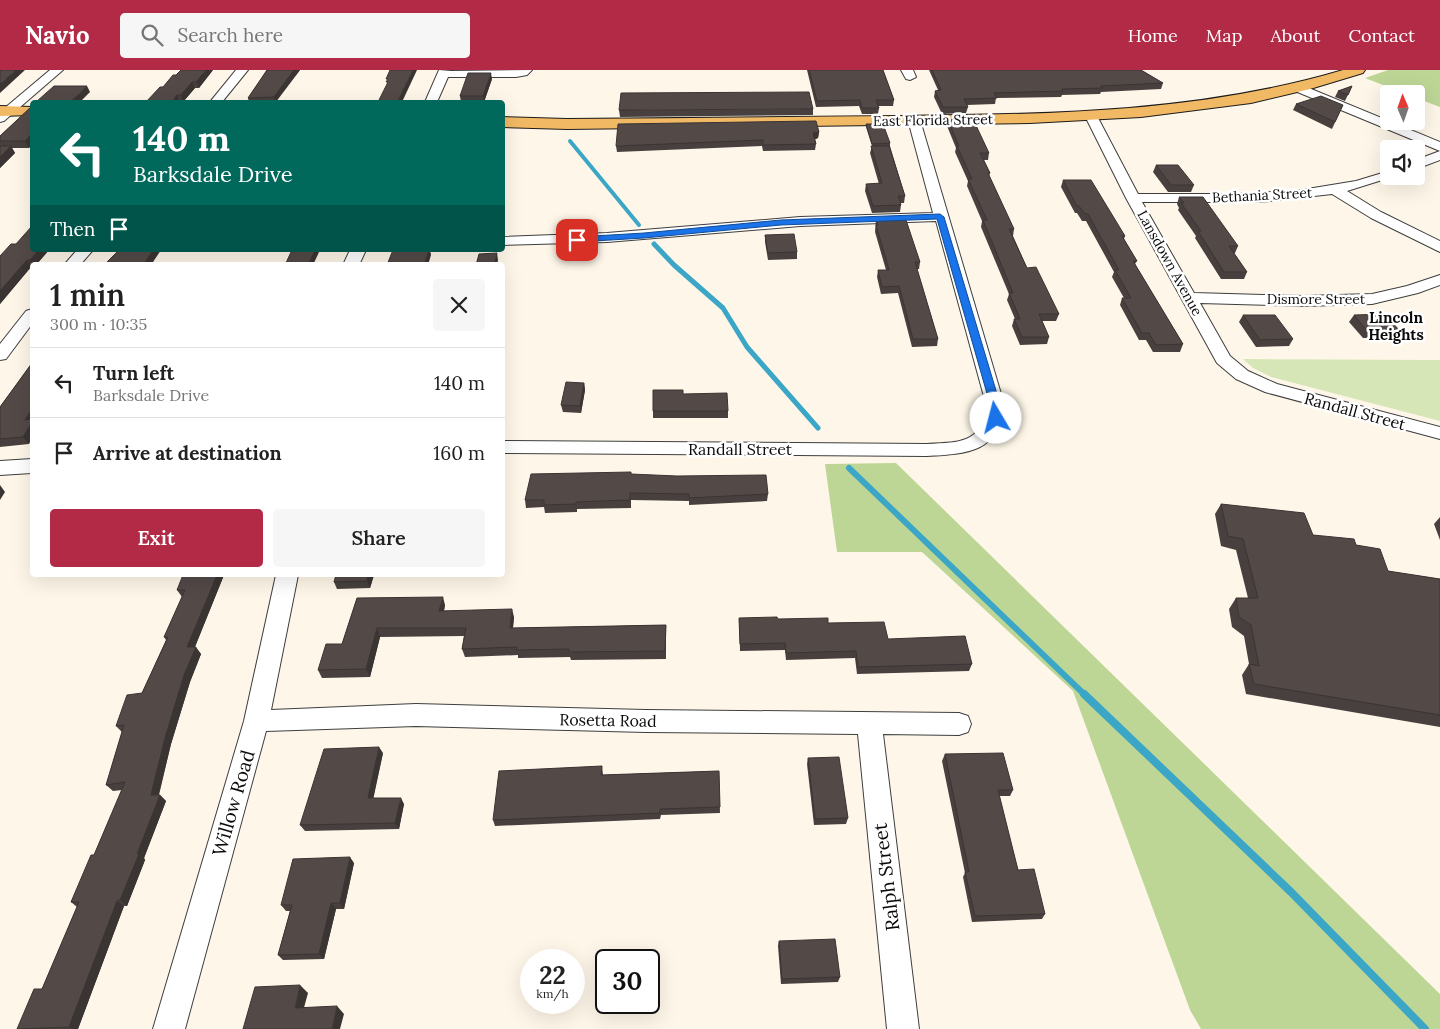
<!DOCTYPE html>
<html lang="en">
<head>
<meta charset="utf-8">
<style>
  :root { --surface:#fff; --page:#f6f6f6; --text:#222; --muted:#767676; --line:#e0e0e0; --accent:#b32a47 }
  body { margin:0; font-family:Lora,serif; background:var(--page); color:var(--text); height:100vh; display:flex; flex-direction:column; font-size:19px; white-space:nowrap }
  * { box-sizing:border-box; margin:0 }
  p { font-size:16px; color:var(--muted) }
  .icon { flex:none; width:28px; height:28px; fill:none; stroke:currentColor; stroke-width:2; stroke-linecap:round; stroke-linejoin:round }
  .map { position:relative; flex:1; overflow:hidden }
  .side { position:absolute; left:30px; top:192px; width:475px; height:315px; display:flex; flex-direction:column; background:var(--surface); border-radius:5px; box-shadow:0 5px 20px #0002 }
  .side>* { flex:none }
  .banner { position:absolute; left:30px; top:30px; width:475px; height:152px; border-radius:5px; box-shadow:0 5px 20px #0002; background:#00695c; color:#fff; overflow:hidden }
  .needle { width:32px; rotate:358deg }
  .tools { position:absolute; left:1380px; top:15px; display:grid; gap:10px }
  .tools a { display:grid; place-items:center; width:45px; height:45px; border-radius:5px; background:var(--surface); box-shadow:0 5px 20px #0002; font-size:25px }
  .speed { position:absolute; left:520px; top:879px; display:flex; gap:10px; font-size:25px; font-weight:700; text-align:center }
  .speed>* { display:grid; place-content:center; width:65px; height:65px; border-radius:50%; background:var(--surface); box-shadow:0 5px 20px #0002; line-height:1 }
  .speed small { font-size:12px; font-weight:400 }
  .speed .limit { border:2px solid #111; border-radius:8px; background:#fff; color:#111 }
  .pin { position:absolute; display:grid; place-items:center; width:42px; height:42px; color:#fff; margin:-21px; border-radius:10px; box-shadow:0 2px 8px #0006 }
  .me { position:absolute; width:55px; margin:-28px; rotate:352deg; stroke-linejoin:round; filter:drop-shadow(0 0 4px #0008) }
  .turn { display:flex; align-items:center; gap:18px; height:105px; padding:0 20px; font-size:22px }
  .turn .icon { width:65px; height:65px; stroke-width:2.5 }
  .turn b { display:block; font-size:35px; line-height:42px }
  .then { display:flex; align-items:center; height:48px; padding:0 20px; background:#0003; gap:10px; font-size:19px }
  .round { display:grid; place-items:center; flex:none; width:52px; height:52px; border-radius:5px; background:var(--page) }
  .head { display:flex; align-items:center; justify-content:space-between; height:85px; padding:0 20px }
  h1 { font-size:30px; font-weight:600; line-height:38px }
  .action { display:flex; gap:10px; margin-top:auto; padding:10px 20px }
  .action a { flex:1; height:58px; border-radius:5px; background:var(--accent); color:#fff; font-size:20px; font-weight:600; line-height:58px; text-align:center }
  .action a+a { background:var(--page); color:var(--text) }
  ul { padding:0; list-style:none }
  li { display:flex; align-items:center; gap:15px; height:70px; padding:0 20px; border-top:1px solid var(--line) }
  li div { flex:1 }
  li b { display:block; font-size:19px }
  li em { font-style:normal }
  header { display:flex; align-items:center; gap:30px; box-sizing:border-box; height:70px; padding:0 25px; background:var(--accent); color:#fff }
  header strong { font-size:24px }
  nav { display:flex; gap:28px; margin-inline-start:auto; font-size:18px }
  .search { width:350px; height:45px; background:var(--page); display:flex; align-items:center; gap:12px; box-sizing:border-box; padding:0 18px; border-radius:5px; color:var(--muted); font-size:19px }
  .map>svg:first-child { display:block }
  .green { fill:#d7e6b6 }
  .forest { fill:#bdd696 }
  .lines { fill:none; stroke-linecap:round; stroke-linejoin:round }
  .stream-far3 { stroke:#3ba6c6; stroke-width:4 }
  .stream-far2 { stroke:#3ba6c6; stroke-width:5 }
  .stream-far1 { stroke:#3ba6c6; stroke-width:6 }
  .stream { stroke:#3ba6c6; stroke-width:8 }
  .minor-casing { stroke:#3e3e3e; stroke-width:2 }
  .major-casing { stroke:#1c1c1c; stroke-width:2 }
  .minor { fill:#fff; fill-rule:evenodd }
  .major { fill:#f2b965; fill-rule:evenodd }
  .wall { fill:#47403e }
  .shaded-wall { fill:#3a3432 }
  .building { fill:#534a48; stroke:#3a3432 }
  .route { fill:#1a73e8; stroke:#114b97 }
  .labels { text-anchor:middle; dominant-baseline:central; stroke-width:5; stroke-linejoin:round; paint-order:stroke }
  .far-street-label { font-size:14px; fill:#0b0b0b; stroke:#fff }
  .far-neighbourhood-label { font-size:15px; font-weight:bold; fill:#0b0b0b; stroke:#fff }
  .street-label { font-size:16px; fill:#0b0b0b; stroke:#fff }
  .near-street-label { font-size:19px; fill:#0b0b0b; stroke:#fff }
</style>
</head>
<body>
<header>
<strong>Navio</strong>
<div class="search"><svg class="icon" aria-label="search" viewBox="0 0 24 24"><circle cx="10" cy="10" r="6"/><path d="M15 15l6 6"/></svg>Search here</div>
<nav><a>Home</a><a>Map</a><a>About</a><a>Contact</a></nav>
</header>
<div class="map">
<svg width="1440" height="959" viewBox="0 0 1440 959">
  <rect width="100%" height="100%" fill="#fef7e9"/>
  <polygon class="green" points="1243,289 1440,290 1440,351 1271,307 1253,298"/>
  <g class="forest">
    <polygon points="1388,0 1440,0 1440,37 1416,28 1416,24 1406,24 1365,8"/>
    <polygon points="896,393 1440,924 1440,959 1201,959 1190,940 1073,621 922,482 837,482 825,394"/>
  </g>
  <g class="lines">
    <polyline class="stream-far3" points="570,71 639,155"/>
    <polyline class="stream-far2" points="654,174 674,195 723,238 747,277 818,358"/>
    <polyline class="stream-far1" points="849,398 1085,625"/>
    <polyline class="stream" points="1084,624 1291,822 1425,959"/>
    <defs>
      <g id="minor">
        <polygon points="50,0 63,0 4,51 0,52 0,42"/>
        <polygon points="236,0 248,0 222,32 210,32"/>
        <polygon points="439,0 451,1 532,0 527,5 516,7 448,7 437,32 425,32"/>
        <polygon points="901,0 913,0 916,7 910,10 906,9"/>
        <polygon points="1299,14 1440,72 1440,81 1295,21 1293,18"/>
        <polygon points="1091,42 1097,46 1138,124 1229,124 1295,121 1356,111 1389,101 1389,106 1395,106 1347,121 1381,142 1440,171 1440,182 1371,148 1332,124 1262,132 1142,132 1194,223 1303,226 1372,224 1407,216 1440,205 1440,215 1418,223 1372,234 1303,236 1200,233 1230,286 1248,301 1277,314 1440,357 1440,369 1265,322 1236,309 1217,293 1126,128 1085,46"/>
        <path d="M914,46L920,50L1004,334C1001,382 967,384 927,386L502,383V371L927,374C961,372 982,374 986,334L936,151L800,156L607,172L502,175V167L607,163L800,147L933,143L908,50Z"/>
        <polygon points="1440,81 1440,90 1416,99 1416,90"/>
        <polygon points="77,180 93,180 80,195 64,195"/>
        <polygon points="350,180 366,180 359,195 343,195"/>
        <polygon points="32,239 32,254 6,289 0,290 0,274 26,241"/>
        <polygon points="32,389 32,403 0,405 0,391"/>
        <polygon points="276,505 298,505 271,640 416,634 646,640 959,643 968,646 971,654 968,662 959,665 883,664 919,959 887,959 858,664 646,662 416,656 266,661 185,959 153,959 244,651"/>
      </g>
      <g id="major">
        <path d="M1343,0H1365L1363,3L1310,19L1251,33L1141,47L1030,53L567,59L502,57V47L567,49C678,48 789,47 900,46C1050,44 1199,43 1343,0Z"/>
        <polygon points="0,36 32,37 32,45 0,46"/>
      </g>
    </defs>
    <use href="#minor" class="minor-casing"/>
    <use href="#major" class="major-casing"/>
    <use href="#minor" class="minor"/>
    <use href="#major" class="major"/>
  </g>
  <g class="wall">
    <polygon points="213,0 199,18 195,18 183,32 180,32 163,17"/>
    <polygon points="267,0 300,0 276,32 249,32 248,28"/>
    <polygon points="807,0 883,0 894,30 893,36 878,36 879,38 878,44 862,44 859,36 816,37"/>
    <polygon points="929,0 1141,0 1163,13 1161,19 1101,22 1100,24 1062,25 1061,27 996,28 995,34 967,35 968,37 966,43 942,44 934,27 935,21 938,20"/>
    <polygon points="492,9 484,32 461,32 460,26"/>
    <polygon points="1352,16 1345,31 1335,27 1338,21"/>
    <polygon points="1296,34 1343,35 1332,59 1293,40"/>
    <polygon points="32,36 32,74 29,78 12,78 15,83 0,98 0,66"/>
    <polygon points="813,39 813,45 620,47 619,40"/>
    <polygon points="948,50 989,83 988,90 984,90 990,103 989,106 1014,159 1013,166 1027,198 1059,244 1056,251 1042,251 1049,267 1047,274 1020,275 1012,256 1014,249 1015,249 1007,230 1009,224 981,157 982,151 967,116 968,111 955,82 956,78 947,56"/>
    <polygon points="866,54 890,73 890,76 905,126 904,133 900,133 901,135 900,142 872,143 865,121 866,114 879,114 870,83 872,76 866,57"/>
    <polygon points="819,62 818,68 815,69 816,74 815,80 763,81 762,76 617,82 616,76"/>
    <polygon points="1156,95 1194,115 1191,122 1168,122 1153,102"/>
    <polygon points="1063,110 1125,166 1124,169 1137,191 1135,194 1183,274 1180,282 1153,282 1146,270 1139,270 1120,235 1122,228 1124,228 1112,207 1114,202 1086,151 1082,151 1077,143 1075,143 1061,117"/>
    <polygon points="1179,127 1238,176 1235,183 1234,183 1247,202 1244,209 1221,209 1195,168 1196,166 1178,140 1179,138 1177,134"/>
    <polygon points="876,148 920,192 919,199 917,199 938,269 937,276 912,277 898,223 881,224 877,207 878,200 886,200 875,162"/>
    <polygon points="765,165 797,182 797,189 768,190 765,172"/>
    <polygon points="32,180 49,180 36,195 32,195 32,197 31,197 0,234 0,186"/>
    <polygon points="1243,245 1293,269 1289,276 1256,277 1239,252"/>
    <polygon points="1354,245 1399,260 1395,268 1363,268 1349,252"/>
    <polygon points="32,293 29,374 0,377 0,337"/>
    <polygon points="584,313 585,320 581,343 563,342 561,335"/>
    <polygon points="683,324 728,341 728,348 653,348 653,341"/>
    <polygon points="631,404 768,424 767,431 689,435 689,431 631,430 631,438 577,439 577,442 545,443 544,437 526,438 525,430"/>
    <polygon points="1221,434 1313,465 1356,475 1388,501 1440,509 1440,657 1246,624 1242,605 1249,594 1244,566 1232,557 1229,539 1236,528 1248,528 1236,480 1221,476 1215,444"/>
    <polygon points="1440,447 1440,470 1434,454"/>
    <polygon points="224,505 195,577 201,584 190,612 171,674 159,725 160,725 166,731 144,788 145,790 127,836 124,836 78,959 17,959 42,919 77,837 71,832 94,785 122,720 113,721 106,715 122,662 116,656 142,623 166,570 164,567 182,527 177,520"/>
    <polygon points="336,505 374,505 370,518 337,519 334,512"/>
    <polygon points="357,528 445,535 444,541 514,547 513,558 666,555 666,589 571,590 570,587 518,588 518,585 465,587 462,579 464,566 380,567 370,607 322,608 318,600 342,574"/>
    <polygon points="739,548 778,549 828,553 888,569 972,594 969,601 857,604 855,588 786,590 785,580 740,581"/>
    <polygon points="383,683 373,728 404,734 399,759 305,761 300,755"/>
    <polygon points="945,684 1013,720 1010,726 999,726 1018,800 1045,844 1042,849 972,852 963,807 965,803 942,691"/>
    <polygon points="808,688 848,748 846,754 814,755 807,694"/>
    <polygon points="602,696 603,705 719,701 720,743 661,745 660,749 495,756 493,750"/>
    <polygon points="354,793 344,839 336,839 324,889 283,890 278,885 290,841 286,841 281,835"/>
    <polygon points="779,871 840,907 838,912 781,914 778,876"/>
  </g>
  <g class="shaded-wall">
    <polygon points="16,0 25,0 0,23 0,14"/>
    <polygon points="206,0 213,0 199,18 196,12"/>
    <polygon points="294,0 300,0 275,32 274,27"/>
    <polygon points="413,0 417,0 402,32 397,32"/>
    <polygon points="491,3 492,9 484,32 483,26"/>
    <polygon points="192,12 195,18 183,32 181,25"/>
    <polygon points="87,16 90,22 80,32 70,32"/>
    <polygon points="177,25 180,32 171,32"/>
    <polygon points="819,62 818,68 813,70 813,63"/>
    <polygon points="32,64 32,74 29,78 25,71"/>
    <polygon points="11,76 15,83 0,98 0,87"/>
    <polygon points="39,180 49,180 36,195 33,195 30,190"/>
    <polygon points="153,180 161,180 151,195 143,195"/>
    <polygon points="315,180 320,180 313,195 308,195"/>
    <polygon points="429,180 430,180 431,185 428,195 424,195"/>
    <polygon points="497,183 498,190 497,195 494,195"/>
    <polygon points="27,190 31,197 0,234 0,221"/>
    <polygon points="584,313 585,320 581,343 580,336"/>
    <polygon points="32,339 32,368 29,374 23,367 25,350"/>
    <polygon points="0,415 5,422 0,430"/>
    <polygon points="217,505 224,505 192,584 187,577"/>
    <polygon points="368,505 374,505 370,518 367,511"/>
    <polygon points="443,527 445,535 442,549 439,541"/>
    <polygon points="512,539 514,547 512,566 510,558"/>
    <polygon points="377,558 380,567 370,607 366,599"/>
    <polygon points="196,577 201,584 190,612 171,674 157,731 151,725 165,668 184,605"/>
    <polygon points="379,677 383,683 372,735 368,728"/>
    <polygon points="160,725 166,731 144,788 145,790 127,836 120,830 137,784"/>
    <polygon points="401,728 404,734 399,759 395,753"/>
    <polygon points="350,787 354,793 344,839 340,833"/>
    <polygon points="117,831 124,836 78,959 72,959 69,957"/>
    <polygon points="331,833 336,839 324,889 319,884"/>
    <polygon points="300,915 308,923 302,945 295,938"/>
    <polygon points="337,936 344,944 340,959 332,959"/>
  </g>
  <g class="building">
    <polygon points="0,0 16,0 0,14"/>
    <polygon points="181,0 206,0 196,12 192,12 181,25 177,25 171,32 146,32 160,17 163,17 173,5 176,5"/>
    <polygon points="267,0 294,0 274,27 248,28"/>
    <polygon points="390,0 413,0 397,32 378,32 388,12 386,12 388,9 386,9"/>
    <polygon points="809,0 883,0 894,30 876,30 879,38 862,38 860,30 817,31"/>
    <polygon points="932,0 1141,0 1163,13 1101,16 1102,18 1062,19 1063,21 994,23 997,28 964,29 968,37 943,37 935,21 941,20"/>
    <polygon points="468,3 491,3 483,26 460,26"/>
    <polygon points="54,16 87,16 70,32 36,32"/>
    <polygon points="1352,16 1348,25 1338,21"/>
    <polygon points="809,22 813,39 619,40 621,23"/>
    <polygon points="1321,26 1343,35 1335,52 1296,34"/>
    <polygon points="32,36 32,64 25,71 0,71 0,66"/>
    <polygon points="973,49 989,83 980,83 990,103 988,103 1014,159 1009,159 1027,198 1036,197 1059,244 1039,244 1049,267 1022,267 1014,249 1020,249 1009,223 1013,223 983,150 987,150 968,109 972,109 957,76 959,76 948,50"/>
    <polygon points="816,51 819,62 813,63 816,74 763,75 763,70 616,76 618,54"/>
    <polygon points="866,54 883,54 890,73 872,74"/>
    <polygon points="0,76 11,76 0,87"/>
    <polygon points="871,76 889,76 905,126 898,126 901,135 873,136 866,114 882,113"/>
    <polygon points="1156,95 1178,95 1194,115 1171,115"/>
    <polygon points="1063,110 1091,110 1125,166 1122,166 1137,191 1133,191 1183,274 1156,275 1149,263 1142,263 1122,228 1131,228 1115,200 1119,200 1088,144 1085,144 1079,136 1077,136"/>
    <polygon points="1179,127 1203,127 1238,176 1229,176 1247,202 1224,202 1198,161 1201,161 1181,133 1184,133"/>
    <polygon points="905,147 920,192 915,192 938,269 913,269 899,216 882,217 878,200 889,200 876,155 878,155 876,148"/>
    <polygon points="32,156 32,180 39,180 30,190 27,190 0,221 0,186 11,174 16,174"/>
    <polygon points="794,164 797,182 768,183 765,165"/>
    <polygon points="119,180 153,180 143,195 104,195"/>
    <polygon points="292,180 315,180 308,195 285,195"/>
    <polygon points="393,180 429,180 424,195 387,195"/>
    <polygon points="497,183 494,195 476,195 479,184"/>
    <polygon points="1385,244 1399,260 1367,261 1354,245"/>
    <polygon points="1243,245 1275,245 1293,269 1260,270"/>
    <polygon points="32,293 32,339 25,350 32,349 32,352 23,367 0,369 0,337"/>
    <polygon points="566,312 584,313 580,336 561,335"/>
    <polygon points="653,320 683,320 683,324 727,323 728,341 653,341"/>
    <polygon points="631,402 631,404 677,406 766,405 768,424 689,428 689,424 630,423 630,430 576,432 576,434 544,435 544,430 525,430 531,404"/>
    <polygon points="1221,434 1304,443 1313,465 1354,469 1356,475 1380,479 1388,501 1440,509 1440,645 1254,614 1249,594 1259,596 1251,555 1239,547 1236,528 1258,528 1243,469 1228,466"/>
    <polygon points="183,505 217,505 187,577 196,577 184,605 165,668 151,725 160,725 137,784 139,784 120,830 117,831 69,957 17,959 34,919 42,919 79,832 71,832 91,785 94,785 125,712 106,715 124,655 116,656 127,625 142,623 168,567 164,567 185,520 177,520"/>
    <polygon points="336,505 368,505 367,511 334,512"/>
    <polygon points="443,527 439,541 512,539 510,558 666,555 665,581 569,582 569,579 516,580 517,577 462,579 466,558 377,558 366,599 318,600 326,574 342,574 357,528"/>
    <polygon points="777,547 778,549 828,548 828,553 884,552 888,569 965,566 972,594 858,597 856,581 786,583 785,573 740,574 739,548"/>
    <polygon points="379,677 368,728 401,728 395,753 300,755 324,679"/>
    <polygon points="1003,683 1013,720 998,720 1018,800 1034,799 1045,844 975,846 965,802 969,802 945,684"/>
    <polygon points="839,687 848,748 815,749 808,688"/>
    <polygon points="602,696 601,705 719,701 720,737 660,739 660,743 493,750 499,701"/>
    <polygon points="350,787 340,833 331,833 319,884 278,885 292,835 281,835 293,789"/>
    <polygon points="835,869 840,907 782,909 779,871"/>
    <polygon points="300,915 295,938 337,936 332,959 243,959 255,917"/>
  </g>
  <polygon class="route" points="940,144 944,147 1000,334 999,351 996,352 991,348 990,334 937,149 781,155 644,168 577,172 573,170 577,167 644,163 781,150"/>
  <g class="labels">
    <g class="far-street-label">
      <text transform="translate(933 50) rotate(-1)">East Florida Street</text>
      <text transform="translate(1262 125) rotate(-3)">Bethania Street</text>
      <text transform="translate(1170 193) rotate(61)">Lansdown Avenue</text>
      <text x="1316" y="229">Dismore Street</text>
    </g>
    <g class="far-neighbourhood-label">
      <text x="1396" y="247">Lincoln<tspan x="1396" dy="17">Heights</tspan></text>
    </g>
    <g class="street-label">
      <text transform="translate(1355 341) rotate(15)">Randall Street</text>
      <text x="740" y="379">Randall Street</text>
      <text transform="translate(608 650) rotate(1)">Rosetta Road</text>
    </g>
    <g class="near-street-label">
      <text transform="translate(233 733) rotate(-74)">Willow Road</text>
      <text transform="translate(886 807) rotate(-97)">Ralph Street</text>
    </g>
  </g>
</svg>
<div class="tools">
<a><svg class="needle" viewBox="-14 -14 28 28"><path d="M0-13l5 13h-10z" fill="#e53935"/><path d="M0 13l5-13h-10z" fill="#767676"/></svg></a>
<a><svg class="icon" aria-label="sound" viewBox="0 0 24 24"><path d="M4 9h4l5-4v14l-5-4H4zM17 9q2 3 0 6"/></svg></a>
</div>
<div class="speed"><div>22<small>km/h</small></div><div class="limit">30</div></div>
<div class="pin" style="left:577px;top:170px;background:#d93025"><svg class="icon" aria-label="arrive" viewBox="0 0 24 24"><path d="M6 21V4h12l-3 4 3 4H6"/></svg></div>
<svg class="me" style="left:996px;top:348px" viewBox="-20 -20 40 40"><circle r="19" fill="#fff"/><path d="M0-13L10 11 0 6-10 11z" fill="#1a73e8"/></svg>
<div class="banner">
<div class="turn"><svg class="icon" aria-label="left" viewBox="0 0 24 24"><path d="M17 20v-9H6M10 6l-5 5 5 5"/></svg><div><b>140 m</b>Barksdale Drive</div></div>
<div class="then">Then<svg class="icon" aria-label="arrive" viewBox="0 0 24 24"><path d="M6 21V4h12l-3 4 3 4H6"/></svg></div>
</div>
<section class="side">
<div class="head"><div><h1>1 min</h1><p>300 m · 10:35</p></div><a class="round"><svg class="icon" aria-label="close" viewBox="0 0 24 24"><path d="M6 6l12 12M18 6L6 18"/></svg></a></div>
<ul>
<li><svg class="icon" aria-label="left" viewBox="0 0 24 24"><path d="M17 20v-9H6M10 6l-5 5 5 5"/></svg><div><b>Turn left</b><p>Barksdale Drive</p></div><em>140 m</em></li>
<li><svg class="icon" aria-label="arrive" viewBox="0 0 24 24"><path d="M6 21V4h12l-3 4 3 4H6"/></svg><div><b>Arrive at destination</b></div><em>160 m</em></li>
</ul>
<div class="action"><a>Exit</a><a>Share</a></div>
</section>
</div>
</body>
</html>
